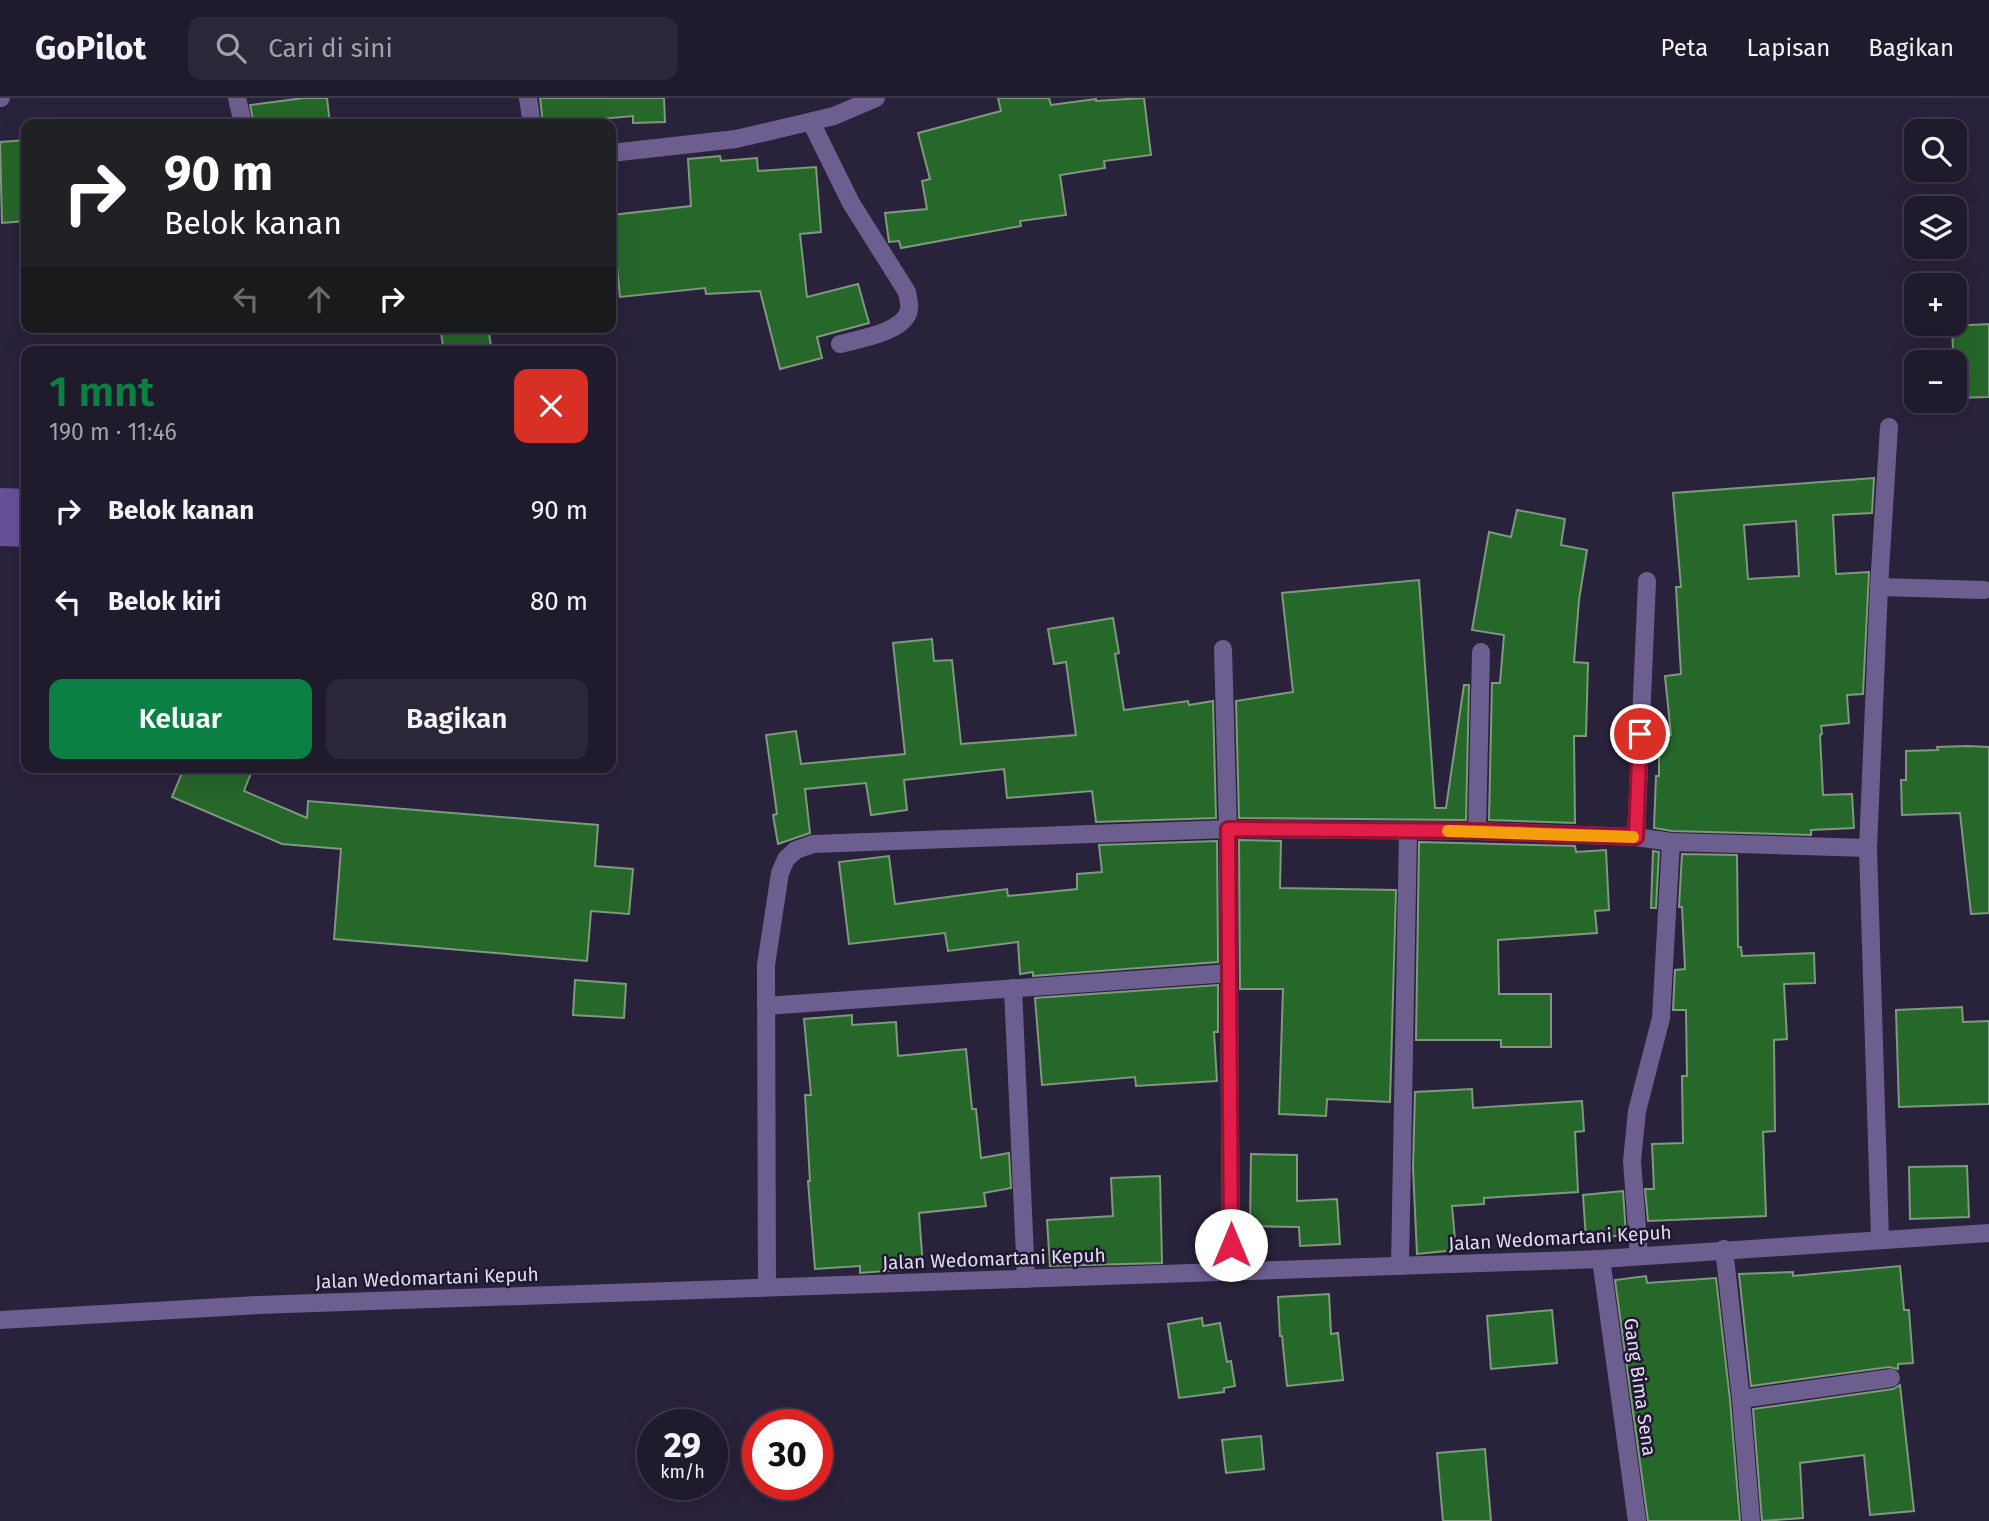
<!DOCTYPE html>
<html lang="id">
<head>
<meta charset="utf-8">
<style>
  :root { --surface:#1f1a2c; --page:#2c2738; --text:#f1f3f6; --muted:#a1a1a9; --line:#3c3848; --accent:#0b8043 }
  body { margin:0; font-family:"Fira Sans",sans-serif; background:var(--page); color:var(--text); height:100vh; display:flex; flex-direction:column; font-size:26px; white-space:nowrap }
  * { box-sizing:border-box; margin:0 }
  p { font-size:23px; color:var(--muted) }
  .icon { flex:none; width:38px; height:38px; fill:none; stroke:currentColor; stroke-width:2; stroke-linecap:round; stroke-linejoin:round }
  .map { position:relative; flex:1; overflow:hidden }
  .side { position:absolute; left:21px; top:248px; width:595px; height:427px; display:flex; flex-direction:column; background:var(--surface); border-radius:14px; box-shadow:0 7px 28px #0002,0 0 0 2px var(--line) }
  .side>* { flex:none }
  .guide { position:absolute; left:21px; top:21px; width:595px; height:214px; border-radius:14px; box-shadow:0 7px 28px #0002,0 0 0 2px var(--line); background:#202124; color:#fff; overflow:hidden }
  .controls { position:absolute; left:1904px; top:21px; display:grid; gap:14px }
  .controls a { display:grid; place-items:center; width:63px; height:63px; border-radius:14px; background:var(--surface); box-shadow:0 7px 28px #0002,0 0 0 2px var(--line); font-size:35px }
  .speed { position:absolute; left:637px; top:1311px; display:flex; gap:14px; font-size:35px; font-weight:700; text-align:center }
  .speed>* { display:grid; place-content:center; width:91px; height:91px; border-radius:50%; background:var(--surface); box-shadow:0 7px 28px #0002,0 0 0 2px var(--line); line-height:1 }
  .speed small { font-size:18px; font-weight:400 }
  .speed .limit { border:10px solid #d22; background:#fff; color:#111 }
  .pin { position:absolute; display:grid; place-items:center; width:60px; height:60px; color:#fff; margin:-30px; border:4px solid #fff; border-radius:50%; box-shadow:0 2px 7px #0007 }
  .me { position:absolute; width:77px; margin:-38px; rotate:0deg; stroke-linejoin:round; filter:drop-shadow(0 0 5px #0008) }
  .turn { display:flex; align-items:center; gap:24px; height:147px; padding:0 28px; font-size:32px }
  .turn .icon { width:91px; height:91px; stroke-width:2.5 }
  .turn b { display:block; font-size:49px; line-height:60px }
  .lanes { display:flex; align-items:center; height:66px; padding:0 28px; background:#0003; justify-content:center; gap:35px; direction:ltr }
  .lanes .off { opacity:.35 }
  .round { display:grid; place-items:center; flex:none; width:74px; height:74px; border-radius:14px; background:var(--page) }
  .overview { display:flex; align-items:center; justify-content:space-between; height:119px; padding:0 28px }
  h1 { font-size:42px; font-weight:600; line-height:52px; color:var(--accent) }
  .button { display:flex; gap:14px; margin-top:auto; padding:14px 28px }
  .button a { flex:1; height:80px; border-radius:14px; background:var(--accent); color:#fff; font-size:28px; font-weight:600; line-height:80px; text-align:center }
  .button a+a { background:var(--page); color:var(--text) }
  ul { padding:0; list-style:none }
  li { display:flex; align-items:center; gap:21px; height:91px; padding:0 28px }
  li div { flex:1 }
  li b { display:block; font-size:26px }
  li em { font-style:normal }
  header { display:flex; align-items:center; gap:42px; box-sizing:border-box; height:98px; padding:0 35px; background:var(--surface); border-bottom:2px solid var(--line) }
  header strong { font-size:33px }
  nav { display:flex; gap:38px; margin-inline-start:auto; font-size:24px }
  .search { width:490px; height:63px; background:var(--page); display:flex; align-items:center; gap:18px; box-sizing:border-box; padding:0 24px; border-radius:14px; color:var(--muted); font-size:26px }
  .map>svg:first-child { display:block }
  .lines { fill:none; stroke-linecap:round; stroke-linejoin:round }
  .river { stroke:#68519a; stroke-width:58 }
  .building { fill:#26672a; stroke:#7f987e; stroke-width:2; fill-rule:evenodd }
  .minor { stroke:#6d5e90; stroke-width:18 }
  .route-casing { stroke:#92132f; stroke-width:18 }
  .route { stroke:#e11d48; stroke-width:12 }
  .slow { stroke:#f59e0b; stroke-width:12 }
  .labels { text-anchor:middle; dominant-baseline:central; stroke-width:5; stroke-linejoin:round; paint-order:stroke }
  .street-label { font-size:19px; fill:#e1ddef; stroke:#201831 }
</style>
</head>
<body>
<header>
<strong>GoPilot</strong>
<div class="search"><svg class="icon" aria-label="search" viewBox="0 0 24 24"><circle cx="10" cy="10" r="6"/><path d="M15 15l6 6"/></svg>Cari di sini</div>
<nav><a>Peta</a><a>Lapisan</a><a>Bagikan</a></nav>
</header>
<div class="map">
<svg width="1989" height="1423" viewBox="0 0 1989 1423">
  <rect width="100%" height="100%" fill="#29223b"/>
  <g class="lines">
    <polyline class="river" points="0,419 26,420"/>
  </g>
  <g class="building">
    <polygon points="304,0 327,0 330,26 254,26 250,7"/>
    <polygon points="540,0 664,0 665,24 633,25 633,18 543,26"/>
    <polygon points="998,0 1049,0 1051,7 1096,1 1096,3 1144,0 1151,57 1104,63 1105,70 1060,77 1066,117 1020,123 1021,128 901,150 899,143 889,144 885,115 927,111 922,83 930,81 918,35 1001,13"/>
    <polygon points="26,42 26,123 2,125 0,44"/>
    <polygon points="720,58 721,63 757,60 758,73 816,69 821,134 800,136 807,199 858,186 869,225 817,239 822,260 780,271 760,193 706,196 705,190 620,199 612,117 691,108 688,61"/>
    <polygon points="1989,226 1989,299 1955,300 1952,228"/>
    <polygon points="440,229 488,229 492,254 444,254"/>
    <path d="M1874,380L1872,415L1833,417L1836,476L1869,474L1863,596L1847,597L1849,625L1821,628L1822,636L1820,637L1823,697L1852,696L1854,730L1811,732V737L1672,733L1654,730L1656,678H1659V638L1671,637L1665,578L1681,576L1676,489H1681L1673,395ZM1796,423L1799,478L1748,481L1744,427Z"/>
    <polygon points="1517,412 1565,421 1561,447 1587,452 1579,502 1574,564 1588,565 1586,638 1574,638 1575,725 1489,722 1492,585 1500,585 1504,537 1472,532 1489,434 1511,439"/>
    <polygon points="1419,482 1435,710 1446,710 1464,587 1469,587 1466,722 1239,720 1236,603 1293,594 1282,495"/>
    <polygon points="1113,520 1119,555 1115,556 1124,612 1188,603 1189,607 1213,603 1216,720 1096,724 1092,693 1007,700 1004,671 904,682 907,712 871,717 866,685 805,691 810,735 778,746 773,717 777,716 766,637 796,633 801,666 905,656 893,545 932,541 934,563 952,562 961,646 1076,637 1066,564 1054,566 1048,531"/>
    <polygon points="1968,648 1989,649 1989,815 1971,816 1960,715 1902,717 1901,682 1906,682 1906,653 1938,652 1937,649"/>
    <polygon points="184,670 253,670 244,693 307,720 308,703 598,727 595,768 633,771 629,816 591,813 587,863 334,841 341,751 282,746 172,699"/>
    <polygon points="1239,742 1281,743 1280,790 1396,792 1390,1004 1327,1001 1326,1018 1279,1016 1283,891 1240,891"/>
    <polygon points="1217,743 1218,864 1033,878 1033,874 1020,876 1018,844 948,853 945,835 849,846 839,764 889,758 895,806 1007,791 1008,798 1077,791 1077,776 1102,774 1099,747"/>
    <polygon points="1419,744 1575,748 1576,754 1606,752 1609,812 1595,813 1597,835 1498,842 1499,896 1551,896 1551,949 1501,949 1501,942 1416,942"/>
    <polygon points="1653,753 1659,754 1656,810 1651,810"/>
    <polygon points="1682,756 1737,757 1738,849 1741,849 1742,858 1814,855 1815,885 1784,886 1787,941 1774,942 1775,1033 1763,1034 1766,1118 1648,1123 1645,1091 1654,1091 1652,1046 1683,1045 1682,978 1687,978 1686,912 1673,912 1675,872 1685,871 1682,809 1679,809"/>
    <polygon points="575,882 626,886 624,920 573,917"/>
    <polygon points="1218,887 1218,934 1214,934 1217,983 1136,988 1135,979 1042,987 1035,900"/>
    <polygon points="1962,909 1963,924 1989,923 1989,1006 1899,1009 1896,912"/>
    <polygon points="852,917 852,927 896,924 898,958 966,951 972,1011 976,1011 981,1060 1009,1055 1011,1090 984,1095 986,1108 919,1115 923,1170 860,1175 860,1168 815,1171 808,1083 810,1083 805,997 811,997 804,921"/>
    <polygon points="1472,991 1473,1010 1582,1003 1584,1033 1575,1034 1578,1094 1484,1100 1484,1106 1452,1108 1456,1152 1417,1156 1413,1070 1415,994"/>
    <polygon points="1251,1056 1297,1057 1297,1103 1337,1101 1340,1146 1300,1148 1299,1129 1250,1128"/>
    <polygon points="1967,1068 1969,1119 1910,1121 1909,1069"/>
    <polygon points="1160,1078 1162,1165 1050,1168 1047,1122 1113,1118 1111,1080"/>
    <polygon points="1623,1093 1626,1137 1586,1141 1583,1097"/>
    <polygon points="1900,1168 1904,1212 1909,1212 1913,1265 1898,1266 1898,1271 1889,1269 1751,1288 1739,1176 1793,1174 1793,1178"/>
    <polygon points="1646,1178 1647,1185 1716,1180 1730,1302 1740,1423 1648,1423 1615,1182"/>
    <polygon points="1329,1196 1331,1236 1338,1235 1343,1282 1287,1288 1282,1238 1280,1238 1278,1199"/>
    <polygon points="1552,1212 1557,1265 1491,1271 1487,1218"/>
    <polygon points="1202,1220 1203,1228 1220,1225 1227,1264 1231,1263 1235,1288 1224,1290 1224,1294 1179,1300 1168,1226"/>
    <polygon points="1900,1287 1914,1413 1870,1417 1864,1357 1800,1365 1803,1420 1762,1423 1753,1311 1893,1291"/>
    <polygon points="1261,1338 1264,1371 1226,1375 1222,1342"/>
    <polygon points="1485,1351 1491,1423 1443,1423 1437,1355"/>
  </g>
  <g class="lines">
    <g class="minor">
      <polyline points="0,0 1,0"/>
      <polyline points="237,0 243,26"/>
      <polyline points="528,0 532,26"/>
      <path d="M811,24L851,105L907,194C908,200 910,206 909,211C906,234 859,241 840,246"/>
      <polyline points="611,55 736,41 834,18 876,0"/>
      <polyline points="1879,489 1984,492"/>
      <polyline points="1223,551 1228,731 1231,1174"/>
      <polyline points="1477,733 1481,554"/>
      <polyline points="1636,739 1647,483"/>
      <polyline points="1013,890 1026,1181"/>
      <polyline points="766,908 1229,875"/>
      <polyline points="1880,1141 1868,750 1879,489 1889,329"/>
      <polyline points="1724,1151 1741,1301 1751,1423"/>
      <polyline points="1639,1158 1632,1063 1637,1013 1661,920 1671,744"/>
      <polyline points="1601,1161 1637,1423"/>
      <polyline points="1400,1168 1408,733"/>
      <polyline points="767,1188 766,867 780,775 786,761 796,752 813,746 1228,731 1477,733 1636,739 1671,744 1868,750"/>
      <polyline points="0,1222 258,1207 1601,1161 1989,1135"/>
      <polyline points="1741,1301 1891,1280"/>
    </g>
  </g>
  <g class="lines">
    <defs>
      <polyline id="route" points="1231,1147 1228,731 1476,733 1636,739 1640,636"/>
    </defs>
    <use href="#route" class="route-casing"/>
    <use href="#route" class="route"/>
    <polyline class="slow" points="1448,733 1633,739"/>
  </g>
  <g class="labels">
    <g class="street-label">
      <text transform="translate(1560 1140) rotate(-3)">Jalan Wedomartani Kepuh</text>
      <text transform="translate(994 1161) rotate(-2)">Jalan Wedomartani Kepuh</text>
      <text transform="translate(427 1180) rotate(-2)">Jalan Wedomartani Kepuh</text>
      <text transform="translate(1640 1289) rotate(82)">Gang Bima Sena</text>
    </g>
  </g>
</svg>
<div class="controls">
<a><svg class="icon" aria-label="search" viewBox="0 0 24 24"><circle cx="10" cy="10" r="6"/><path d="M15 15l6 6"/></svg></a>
<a><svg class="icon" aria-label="layers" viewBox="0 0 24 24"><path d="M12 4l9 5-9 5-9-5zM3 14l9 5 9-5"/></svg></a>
<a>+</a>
<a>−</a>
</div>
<div class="speed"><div>29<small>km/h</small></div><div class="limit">30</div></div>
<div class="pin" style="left:1640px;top:636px;background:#d93025"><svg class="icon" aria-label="arrive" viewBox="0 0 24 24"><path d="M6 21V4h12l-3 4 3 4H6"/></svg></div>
<svg class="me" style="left:1231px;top:1147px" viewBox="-20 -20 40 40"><circle r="19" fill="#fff"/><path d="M0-13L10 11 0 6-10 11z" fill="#e11d48"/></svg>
<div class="guide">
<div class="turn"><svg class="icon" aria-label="right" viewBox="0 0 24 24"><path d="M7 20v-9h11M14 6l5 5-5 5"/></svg><div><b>90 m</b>Belok kanan</div></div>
<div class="lanes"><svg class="icon off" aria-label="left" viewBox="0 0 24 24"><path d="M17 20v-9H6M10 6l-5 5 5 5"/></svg><svg class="icon off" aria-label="ahead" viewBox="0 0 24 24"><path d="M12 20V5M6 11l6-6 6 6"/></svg><svg class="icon" aria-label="right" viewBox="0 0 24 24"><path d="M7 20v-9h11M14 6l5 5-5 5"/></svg></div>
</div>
<section class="side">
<div class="overview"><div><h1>1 mnt</h1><p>190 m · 11:46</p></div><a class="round" style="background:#d93025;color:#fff"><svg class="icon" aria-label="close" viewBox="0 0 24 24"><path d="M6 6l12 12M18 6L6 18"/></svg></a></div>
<ul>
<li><svg class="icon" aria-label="right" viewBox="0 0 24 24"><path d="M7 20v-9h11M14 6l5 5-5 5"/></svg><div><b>Belok kanan</b></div><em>90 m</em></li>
<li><svg class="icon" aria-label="left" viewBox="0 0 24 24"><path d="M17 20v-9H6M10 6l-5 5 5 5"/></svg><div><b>Belok kiri</b></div><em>80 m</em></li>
</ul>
<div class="button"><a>Keluar</a><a>Bagikan</a></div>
</section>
</div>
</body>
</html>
